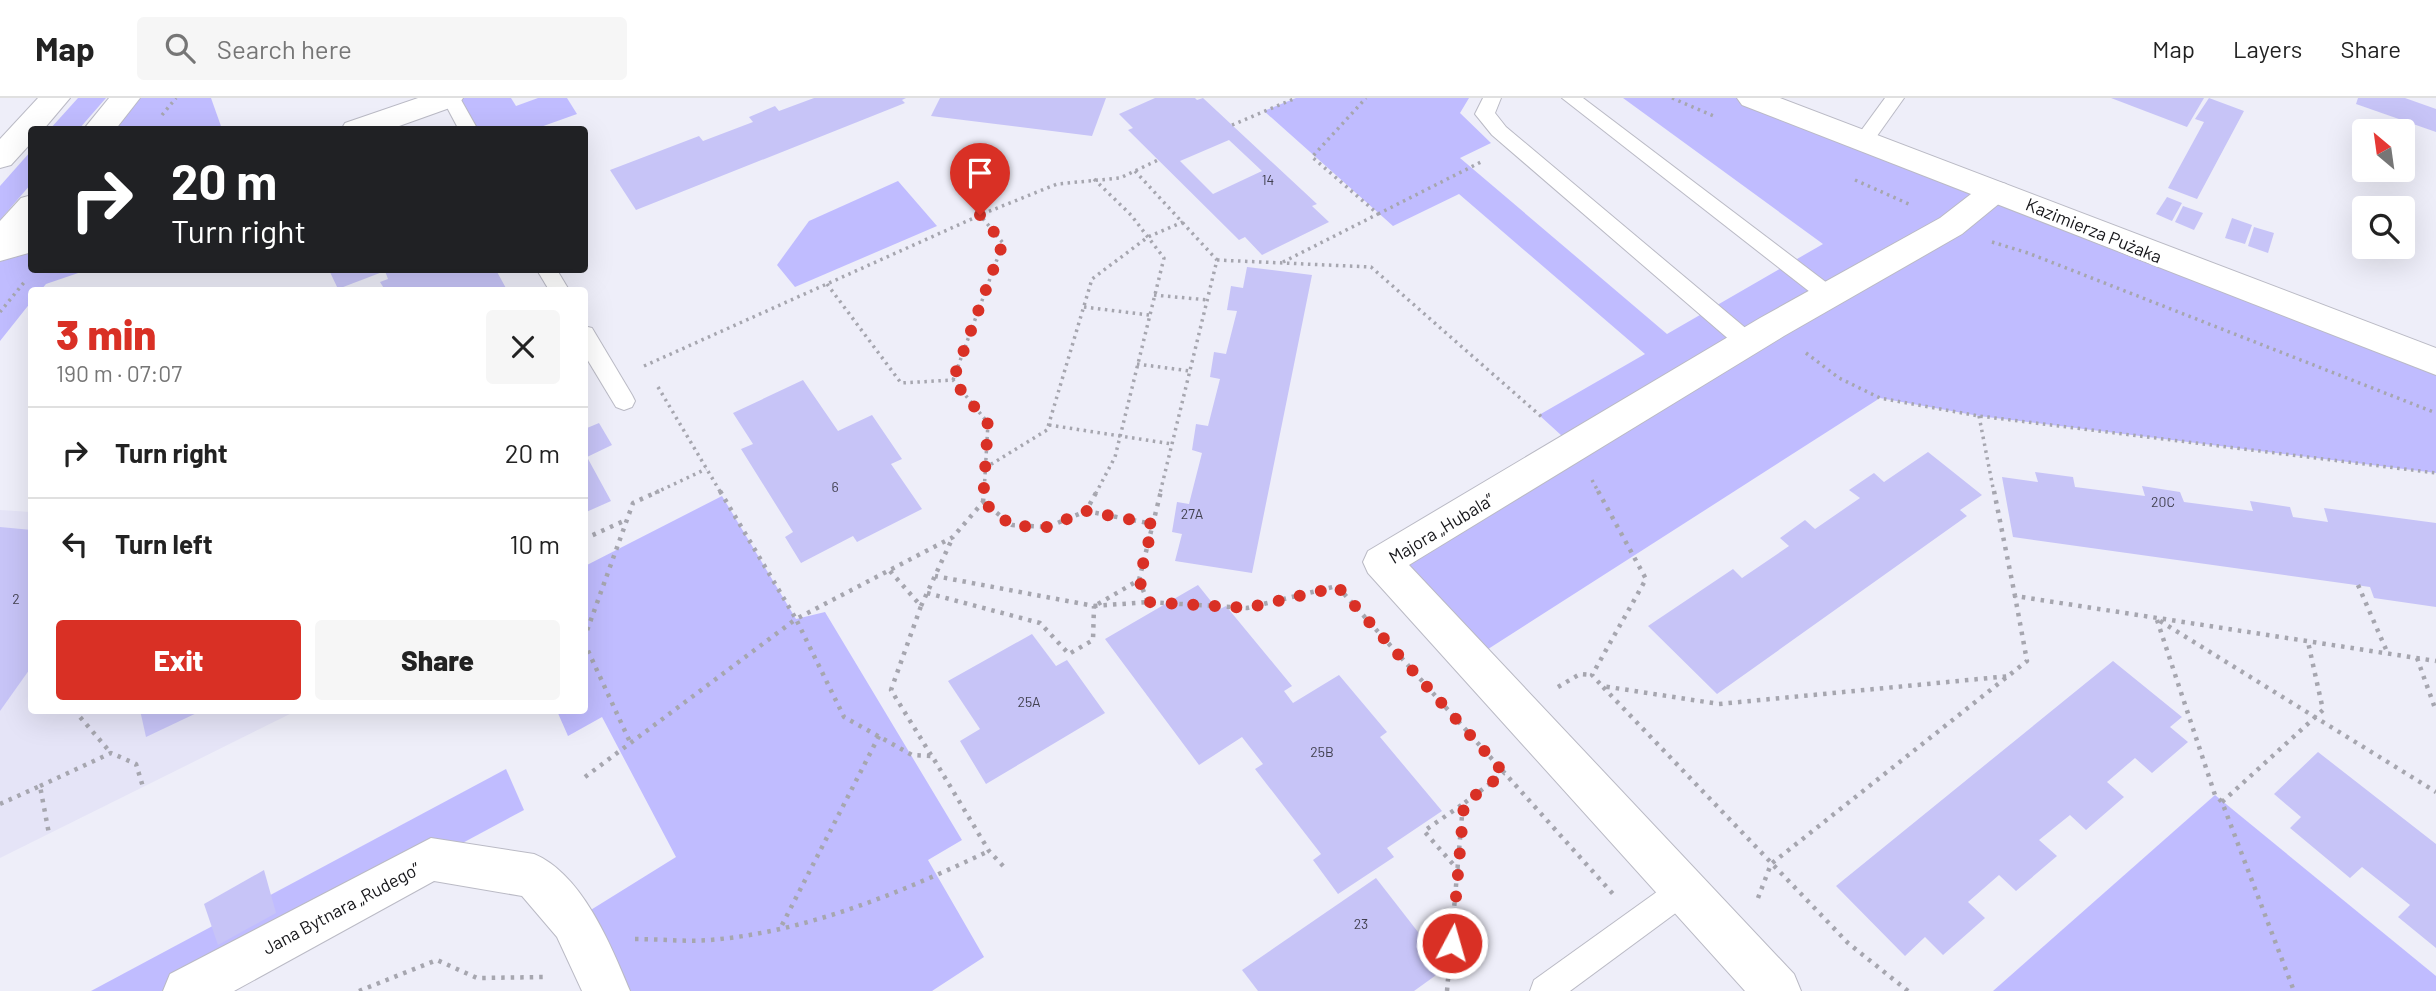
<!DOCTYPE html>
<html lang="en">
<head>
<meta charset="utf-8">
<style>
  :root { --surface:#fff; --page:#f6f6f6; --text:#222; --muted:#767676; --line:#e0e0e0; --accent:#d93025 }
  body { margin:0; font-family:Barlow,sans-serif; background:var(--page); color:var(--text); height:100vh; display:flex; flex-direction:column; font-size:26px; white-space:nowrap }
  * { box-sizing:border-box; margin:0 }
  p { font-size:23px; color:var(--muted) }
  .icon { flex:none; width:38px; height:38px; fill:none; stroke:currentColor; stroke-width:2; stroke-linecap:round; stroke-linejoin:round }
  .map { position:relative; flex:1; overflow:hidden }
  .drawer { position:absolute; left:28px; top:189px; width:560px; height:427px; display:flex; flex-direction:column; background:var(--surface); border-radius:7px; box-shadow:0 7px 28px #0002 }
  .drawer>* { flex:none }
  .banner { position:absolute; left:28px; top:28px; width:560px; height:147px; border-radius:7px; box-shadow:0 7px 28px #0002; background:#202124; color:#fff; overflow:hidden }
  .needle { width:46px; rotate:331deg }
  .buttons { position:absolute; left:2352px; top:21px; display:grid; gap:14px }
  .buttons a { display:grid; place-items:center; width:63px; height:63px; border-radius:7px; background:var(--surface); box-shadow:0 7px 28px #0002; font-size:35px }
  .pin { position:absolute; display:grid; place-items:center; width:60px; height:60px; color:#fff; margin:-72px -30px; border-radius:50% 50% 50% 0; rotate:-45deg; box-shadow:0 0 7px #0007 }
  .pin .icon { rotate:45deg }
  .me { position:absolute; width:77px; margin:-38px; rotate:6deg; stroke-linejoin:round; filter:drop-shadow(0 0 5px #0008) }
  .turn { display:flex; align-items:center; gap:24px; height:147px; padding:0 28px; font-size:32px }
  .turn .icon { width:91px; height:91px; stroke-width:2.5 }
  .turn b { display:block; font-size:49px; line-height:60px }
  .round { display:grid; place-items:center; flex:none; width:74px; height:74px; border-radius:7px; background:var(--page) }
  .overview { display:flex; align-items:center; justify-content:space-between; height:119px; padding:0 28px }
  h1 { font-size:42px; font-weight:800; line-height:52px; color:var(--accent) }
  .cta { display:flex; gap:14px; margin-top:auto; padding:14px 28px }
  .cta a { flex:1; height:80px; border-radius:7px; background:var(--accent); color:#fff; font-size:28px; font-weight:800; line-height:80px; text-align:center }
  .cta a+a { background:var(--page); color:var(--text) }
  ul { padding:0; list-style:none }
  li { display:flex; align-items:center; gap:21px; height:91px; padding:0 28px; border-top:2px solid var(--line) }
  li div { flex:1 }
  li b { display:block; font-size:26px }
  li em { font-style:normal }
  header { display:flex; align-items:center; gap:42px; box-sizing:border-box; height:98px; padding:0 35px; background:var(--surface); border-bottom:2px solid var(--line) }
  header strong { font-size:33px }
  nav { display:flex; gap:38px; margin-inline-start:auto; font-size:24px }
  .search { width:490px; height:63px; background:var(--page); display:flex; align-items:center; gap:18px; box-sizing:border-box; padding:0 24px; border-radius:7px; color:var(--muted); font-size:26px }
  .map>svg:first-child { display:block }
  .built { fill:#e5e4f7 }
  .green { fill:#c0bcff }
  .building { fill:#c7c4f7; fill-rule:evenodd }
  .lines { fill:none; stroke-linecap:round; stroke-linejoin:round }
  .lane-casing { stroke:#babac5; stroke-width:2 }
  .street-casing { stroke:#babac5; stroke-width:2 }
  .secondary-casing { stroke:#babac5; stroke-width:2 }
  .path-far1 { stroke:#a6a6af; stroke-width:3.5; stroke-dasharray:2.5 4.5; stroke-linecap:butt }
  .path { stroke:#a6a6af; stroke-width:4.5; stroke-dasharray:3.5 6; stroke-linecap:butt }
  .lane { fill:#fff; fill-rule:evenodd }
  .street { fill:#fff; fill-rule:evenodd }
  .secondary { fill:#fff; fill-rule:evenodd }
  .route { stroke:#d93025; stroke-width:12; stroke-dasharray:0 21.6 }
  .labels { text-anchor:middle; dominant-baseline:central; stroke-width:7; stroke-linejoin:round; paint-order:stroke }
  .number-label { font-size:14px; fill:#424150 }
  .street-label { font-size:18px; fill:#151519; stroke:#fff }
</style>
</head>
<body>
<header>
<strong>Map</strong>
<div class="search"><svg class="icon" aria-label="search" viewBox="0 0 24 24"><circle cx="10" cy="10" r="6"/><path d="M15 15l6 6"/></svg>Search here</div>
<nav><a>Map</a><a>Layers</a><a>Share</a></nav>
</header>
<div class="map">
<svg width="2436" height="893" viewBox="0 0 2436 893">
  <rect width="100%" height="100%" fill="#eeeef9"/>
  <polygon class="built" points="0,412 31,414 32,612 296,613 0,760"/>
  <g class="green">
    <polygon points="78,0 106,0 79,31 50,31"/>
    <polygon points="125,0 211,0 222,31 98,32"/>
    <polygon points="451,0 511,0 516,8 538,0 567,0 577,16 535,31 469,31"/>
    <polygon points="1296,0 1469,0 1460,15 1491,45 1460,60 1667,236 1823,146 1623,0 1752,0 2436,264 2436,375 1979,318 1880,300 1471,562 1382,464 1573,348 1539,317 1645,256 1459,96 1393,128 1264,13"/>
    <polygon points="31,53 31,86 0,122 0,88"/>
    <polygon points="898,83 937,128 795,189 777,167 809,123"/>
    <polygon points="31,108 32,172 87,172 46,186 41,192 32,192 31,204 0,243 0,144"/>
    <polygon points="722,398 796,521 825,514 962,742 928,762 984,859 932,893 606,893 573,823 676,759 602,619 568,638 557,613 584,612 585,468"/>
    <polygon points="506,671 524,712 187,893 91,893"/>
    <polygon points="2215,697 2436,878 2436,893 1993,893"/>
  </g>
  <g class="building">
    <polygon points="814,0 906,0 902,2 905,5 636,112 610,72 699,38 703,43 753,24 749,19 775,8 779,13"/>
    <polygon points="940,0 1106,0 1092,38 931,18"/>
    <path d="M1155,0H1195L1197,2L1203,0L1317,106L1312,108L1329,124L1262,157L1245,139L1239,142L1128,32L1133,30L1119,16ZM1229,42L1262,73L1213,96L1180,63Z"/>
    <polygon points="2111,0 2204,0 2187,29"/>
    <polygon points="2209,0 2244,13 2197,101 2168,90 2204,24 2195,21"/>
    <polygon points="2358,0 2405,0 2436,11 2436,34 2356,6"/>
    <polygon points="2167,99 2182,105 2172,123 2156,116"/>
    <polygon points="2183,108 2203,115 2194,132 2175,124"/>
    <polygon points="2232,120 2252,127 2245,146 2225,140"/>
    <polygon points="2254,129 2274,135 2268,155 2248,148"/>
    <polygon points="1247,169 1312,177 1252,475 1175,463 1182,436 1172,434 1177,404 1189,406 1202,355 1192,352 1196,326 1208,328 1220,281 1210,279 1214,254 1226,256 1237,213 1227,212 1231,188 1243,190"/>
    <polygon points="329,172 496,172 507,192 385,192 380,184 388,181 385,173 338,191"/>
    <polygon points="803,282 838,333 872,317 902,361 891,366 922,411 857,444 853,438 801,465 785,439 793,434 741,351 753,346 733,315"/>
    <polygon points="584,325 587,330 599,325 612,347 587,359 611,403 584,415"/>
    <polygon points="1928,354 1982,397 1960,412 1967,418 1717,596 1648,528 1733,471 1742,480 1789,448 1780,440 1805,422 1815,431 1860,400 1849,392 1874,375 1884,384"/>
    <polygon points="2035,374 2073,379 2075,389 2145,398 2142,388 2180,394 2184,404 2253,413 2250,403 2290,409 2293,419 2328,424 2324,410 2436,425 2436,509 2374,500 2370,489 2013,439 2002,379 2038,384"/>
    <polygon points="0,429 32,432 32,568 0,613"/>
    <polygon points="1198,487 1218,512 1226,508 1292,588 1284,593 1293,605 1339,577 1387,634 1380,639 1442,713 1387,750 1394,759 1338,796 1313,762 1321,756 1255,671 1263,666 1242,639 1199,667 1105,541"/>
    <polygon points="1032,536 1056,568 1067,562 1105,615 986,686 960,643 980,631 948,583"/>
    <polygon points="2113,563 2182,619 2170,629 2188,644 2152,675 2135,660 2107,684 2124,699 2086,732 2070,717 2039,742 2057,758 2016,793 1999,777 1968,804 1985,820 1943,857 1925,839 1905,858 1836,788"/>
    <polygon points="140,612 203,612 146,639"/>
    <polygon points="2318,654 2436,746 2436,850 2398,819 2410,807 2362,769 2350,780 2290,730 2301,719 2274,696"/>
    <polygon points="264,772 276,815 218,847 204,806"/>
    <polygon points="1376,780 1446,870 1414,893 1258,893 1242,872"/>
  </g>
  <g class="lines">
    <defs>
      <g id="lane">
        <polygon points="442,0 460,0 478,32 459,32"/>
        <polygon points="1483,0 1501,0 1495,15 1506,29 1755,238 1758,244 1755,250 1747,252 1739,250 1492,37 1475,16"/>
        <polygon points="1562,0 1583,0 1835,191 1838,196 1835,201 1827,204 1819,201"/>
        <polygon points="1885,0 1904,0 1872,45 1858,45 1855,41"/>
        <polygon points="537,172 557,172 569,192 549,192"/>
        <polygon points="584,228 592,230 632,297 635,303 632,309 624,312 616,309 584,256"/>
        <polygon points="1682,779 1692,783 1696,793 1692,803 1570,893 1530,893 1534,882 1672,783"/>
      </g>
      <g id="street">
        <polygon points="418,0 463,0 458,7 388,32 341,32 345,25"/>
        <polygon points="1995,83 2006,86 2011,93 2006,100 1962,136 1784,238 1409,467 1794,876 1801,893 1745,893 1368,475 1363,464 1368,453 1760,220 1940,120 1984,86"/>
        <polygon points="32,132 32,154 0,163 0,141"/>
        <path d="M431,740L534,756C582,776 611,847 630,893H582L557,839L522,798L434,783L234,893H163L170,876Z"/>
      </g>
      <g id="secondary">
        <polygon points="38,0 70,0 43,32 32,32 32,44 11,67 0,70 0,41"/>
        <polygon points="109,0 140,0 115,32 83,32"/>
        <polygon points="1737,0 1780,0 2436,250 2436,277 1742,7"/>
        <polygon points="32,97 32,129 11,152 0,155 0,123 21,100"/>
      </g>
    </defs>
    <use href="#lane" class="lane-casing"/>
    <use href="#street" class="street-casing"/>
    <use href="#secondary" class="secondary-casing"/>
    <g class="path-far1">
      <polyline points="1672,0 1716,19"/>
      <polyline points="162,17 176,0"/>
      <polyline points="1232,27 1296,0"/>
      <polyline points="1135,73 1217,162 1160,395"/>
      <polyline points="1094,81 1131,117 1164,160 1115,359 1096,395"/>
      <polyline points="1855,82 1911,107"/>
      <polyline points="1378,116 1483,63"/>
      <polyline points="1992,144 2028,155 2436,315"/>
      <polyline points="1217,162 1371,169 1544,321"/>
      <polyline points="1283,164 1378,116 1312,59 1366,0"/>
      <polyline points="827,186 901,285 953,282 988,325 984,395"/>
      <polyline points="1154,197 1208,202"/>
      <polyline points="1084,209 1149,217"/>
      <polyline points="0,214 26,182"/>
      <polyline points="1806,255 1839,280 1880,300 1979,318 2436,375"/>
      <polyline points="1137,266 1190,273"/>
      <polyline points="644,268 985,115 1057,86 1120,80 1158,62"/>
      <polyline points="953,282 1003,145 980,117"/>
      <polyline points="658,289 721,395"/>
      <polyline points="1979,318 1994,395"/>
      <polyline points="1049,327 1172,346"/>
      <polyline points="985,370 1047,332 1092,181 1148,139 1183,124"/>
      <polyline points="1592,382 1599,395"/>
      <polyline points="655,395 706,371"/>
    </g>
    <g class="path">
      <polyline points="720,393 796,521 953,439 983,404 1012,427 1048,429 1086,413 1097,393"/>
      <polyline points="1598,393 1646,481 1592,577 1602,588"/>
      <polyline points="1994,393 2015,498 2436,563"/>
      <polyline points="983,404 984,393"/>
      <polyline points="1086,413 1153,426"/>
      <polyline points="584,441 626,422"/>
      <polyline points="890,473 921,508 891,592 931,657"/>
      <polyline points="1139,482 1148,504"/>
      <polyline points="2358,487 2388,556"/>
      <polyline points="927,495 1040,525 1069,556 1093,542 1094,508 935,478"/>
      <polyline points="1098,506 1139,482 1161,393"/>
      <polyline points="921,508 953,439"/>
      <polyline points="1094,508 1148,504 1247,510 1337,488 1613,796"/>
      <polyline points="2157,522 2215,697 2222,704 2294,893"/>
      <polyline points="2160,523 2436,694"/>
      <polyline points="584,541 633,405 659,393"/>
      <polyline points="584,544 630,644"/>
      <polyline points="2417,560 2436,613"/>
      <polyline points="1558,589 1580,576 1592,577"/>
      <polyline points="74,612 111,655"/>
      <polyline points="585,679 796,521 844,619 912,657 932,658 989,753 1005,770"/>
      <polyline points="40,688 111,655 136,666 143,689"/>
      <polyline points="2222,704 2323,612 2308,544"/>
      <polyline points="0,706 40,688 49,736"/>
      <polyline points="1459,773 1424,733 1463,706"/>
      <polyline points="1758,800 1771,766 2027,563 2015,498"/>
      <polyline points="782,827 879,638"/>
      <path d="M635,841C660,841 685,844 710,842C807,834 902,794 989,753"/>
      <polyline points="359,893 437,862 477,880 548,879"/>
      <polyline points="1447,893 1463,706 1504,675"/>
      <polyline points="1908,893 1848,845 1602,588 1719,606 2010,578"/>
    </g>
    <use href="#lane" class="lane"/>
    <use href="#street" class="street"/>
    <use href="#secondary" class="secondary"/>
  </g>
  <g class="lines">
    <polyline class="route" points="980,117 1003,145 953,282 988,326 983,404 1012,428 1048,429 1086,413 1153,426 1139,482 1148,504 1247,510 1338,489 1504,675 1464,706 1452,845"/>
  </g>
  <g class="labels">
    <g class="number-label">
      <text x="1268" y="81">14</text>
      <text x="835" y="388">6</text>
      <text x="2163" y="403">20C</text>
      <text x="1192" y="415">27A</text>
      <text x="16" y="500">2</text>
      <text x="1029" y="603">25A</text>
      <text x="1322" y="653">25B</text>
      <text x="1361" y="825">23</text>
    </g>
    <g class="street-label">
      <text transform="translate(2094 132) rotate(22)">Kazimierza Pużaka</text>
      <text transform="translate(1441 430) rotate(-31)">Majora „Hubala”</text>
      <text transform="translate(341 810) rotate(-28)">Jana Bytnara „Rudego”</text>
    </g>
  </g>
</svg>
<div class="buttons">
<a><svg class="needle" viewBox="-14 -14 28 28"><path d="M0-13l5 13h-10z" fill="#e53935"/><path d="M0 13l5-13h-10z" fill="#767676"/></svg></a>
<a><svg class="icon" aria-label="search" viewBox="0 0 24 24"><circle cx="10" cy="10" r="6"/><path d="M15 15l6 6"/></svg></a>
</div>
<div class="pin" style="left:980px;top:117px;background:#d93025"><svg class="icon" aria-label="arrive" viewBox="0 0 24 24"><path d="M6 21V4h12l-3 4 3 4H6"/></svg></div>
<svg class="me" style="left:1452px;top:845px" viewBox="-20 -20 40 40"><circle r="17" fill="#d93025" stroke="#fff" stroke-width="3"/><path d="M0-11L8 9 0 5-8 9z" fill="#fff"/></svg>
<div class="banner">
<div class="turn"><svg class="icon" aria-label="right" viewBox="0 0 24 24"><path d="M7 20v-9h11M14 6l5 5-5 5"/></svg><div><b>20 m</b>Turn right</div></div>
</div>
<section class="drawer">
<div class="overview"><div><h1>3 min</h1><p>190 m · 07:07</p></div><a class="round"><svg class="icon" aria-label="close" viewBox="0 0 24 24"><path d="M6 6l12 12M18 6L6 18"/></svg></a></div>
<ul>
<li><svg class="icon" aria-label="right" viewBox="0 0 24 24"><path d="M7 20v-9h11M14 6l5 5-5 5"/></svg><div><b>Turn right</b></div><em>20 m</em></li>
<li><svg class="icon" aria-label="left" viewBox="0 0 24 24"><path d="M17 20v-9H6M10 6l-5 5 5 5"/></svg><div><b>Turn left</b></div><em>10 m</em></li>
</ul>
<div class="cta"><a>Exit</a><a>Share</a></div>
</section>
</div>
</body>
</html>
